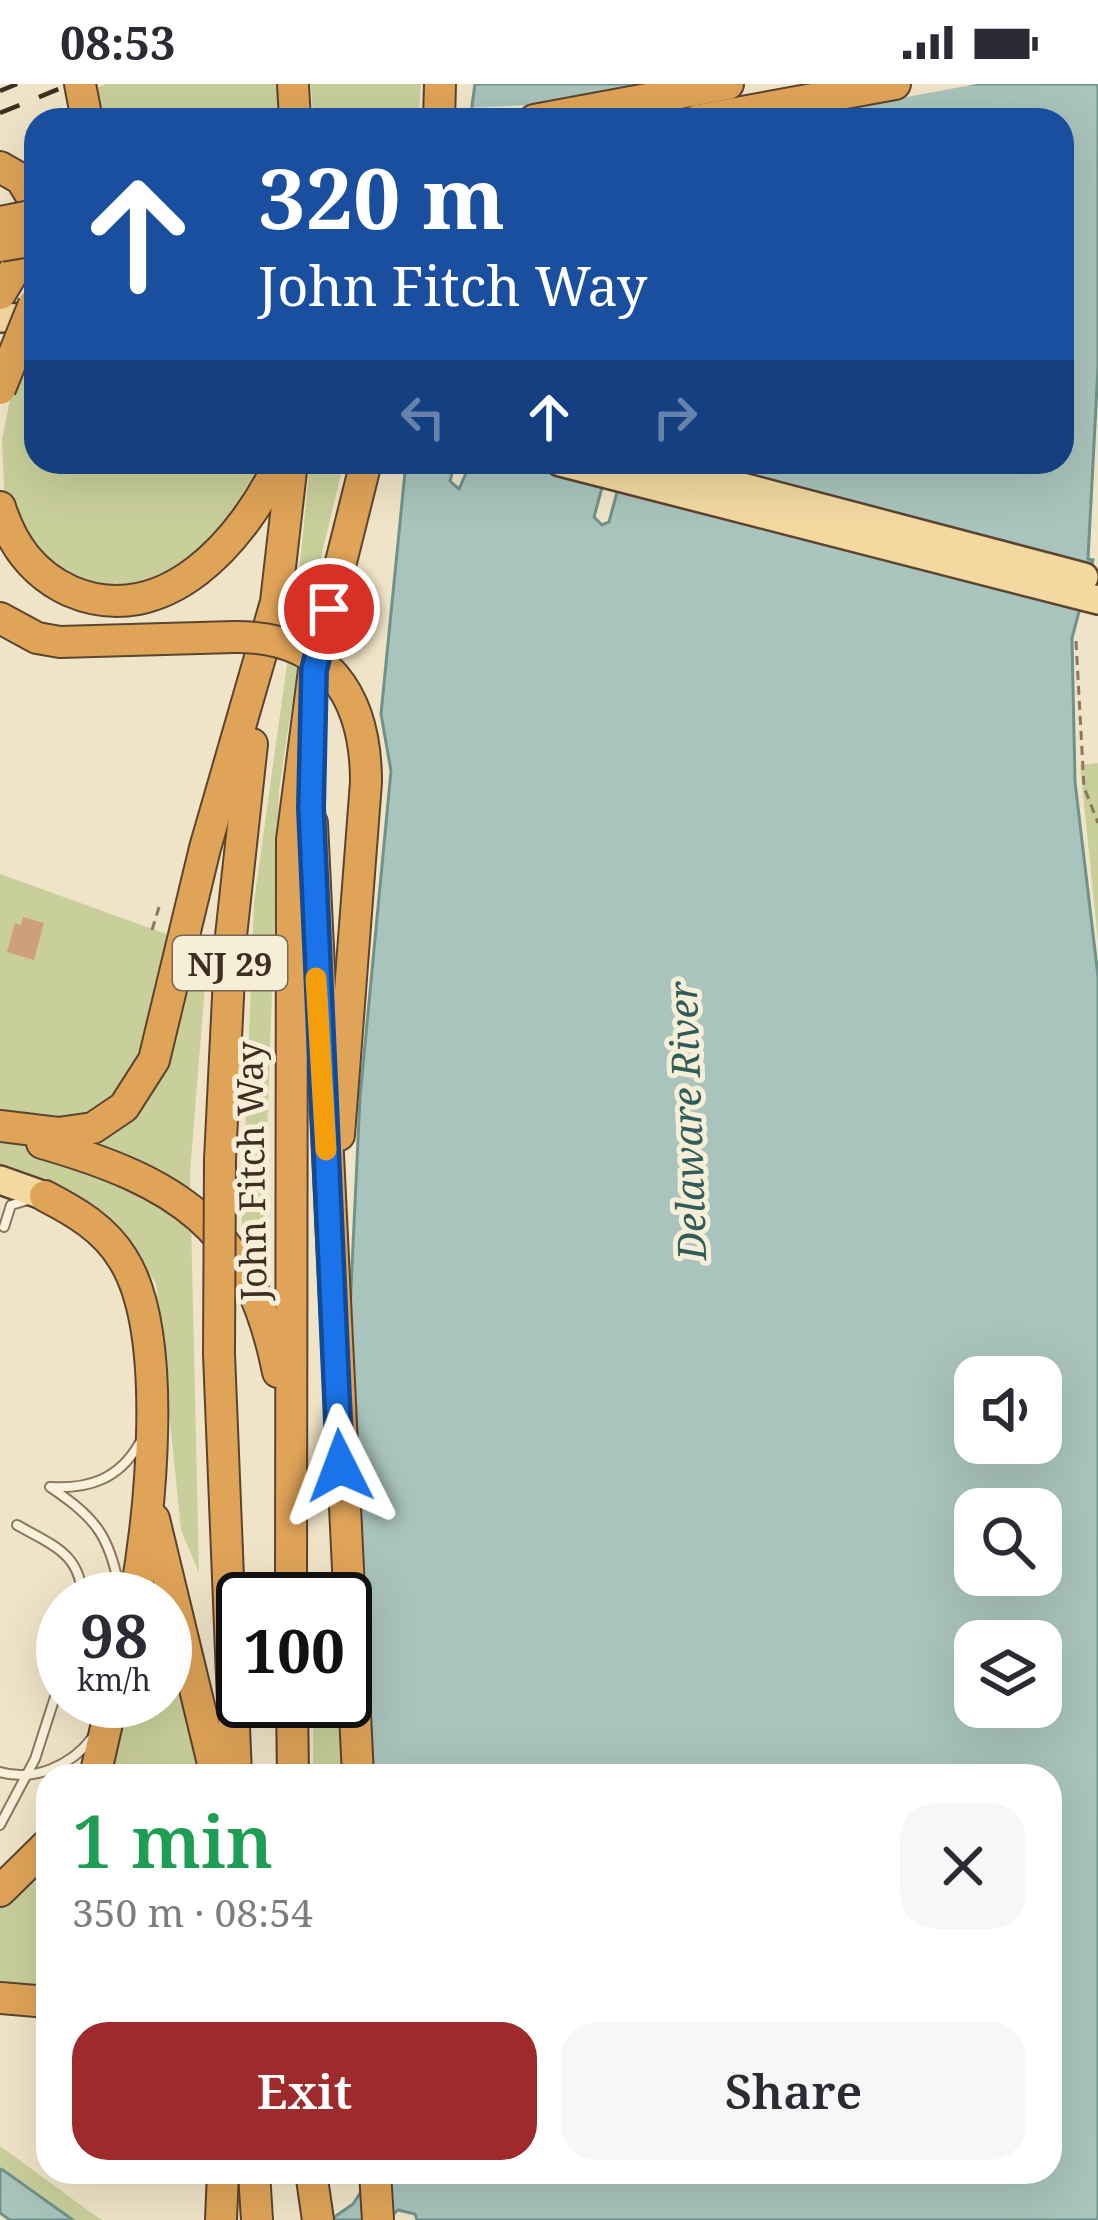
<!DOCTYPE html>
<html lang="en">
<head>
<meta charset="utf-8">
<style>
  :root { --surface:#fff; --page:#f7f7f7; --text:#2b2b33; --muted:#7c7c81; --accent:#9e2a2b }
  body { margin:0; font-family:"Noto Serif",serif; background:var(--page); color:var(--text); height:100vh; display:flex; flex-direction:column; font-size:45px; white-space:nowrap }
  * { box-sizing:border-box; margin:0 }
  p { font-size:39px; color:var(--muted) }
  .icon { flex:none; width:66px; height:66px; fill:none; stroke:currentColor; stroke-width:2; stroke-linecap:round; stroke-linejoin:round }
  .map { position:relative; flex:1; overflow:hidden }
  .drawer { position:absolute; left:36px; top:1680px; width:1026px; height:420px; display:flex; flex-direction:column; background:var(--surface); border-radius:36px; box-shadow:0 12px 48px #0002 }
  .drawer>* { flex:none }
  .guide { position:absolute; left:24px; top:24px; width:1050px; height:366px; border-radius:36px; box-shadow:0 12px 48px #0002; background:#1a4fa0; color:#fff; overflow:hidden }
  .tools { position:absolute; left:954px; top:1272px; display:grid; gap:24px }
  .tools a { display:grid; place-items:center; width:108px; height:108px; border-radius:24px; background:var(--surface); box-shadow:0 12px 48px #0002; font-size:60px }
  .speed { position:absolute; left:36px; top:1488px; display:flex; gap:24px; font-size:60px; font-weight:700; text-align:center }
  .speed>* { display:grid; place-content:center; width:156px; height:156px; border-radius:50%; background:var(--surface); box-shadow:0 12px 48px #0002; line-height:1 }
  .speed small { font-size:30px; font-weight:400 }
  .speed .limit { border:6px solid #111; border-radius:18px; background:#fff; color:#111 }
  .pin { position:absolute; display:grid; place-items:center; width:102px; height:102px; color:#fff; margin:-51px; border:6px solid #fff; border-radius:50%; box-shadow:0 3px 12px #0007 }
  .me { position:absolute; width:132px; margin:-66px; rotate:357deg; stroke-linejoin:round; filter:drop-shadow(0 0 9px #0008) }
  .turn { display:flex; align-items:center; gap:42px; height:252px; padding:0 36px; font-size:54px }
  .turn .icon { width:156px; height:156px; stroke-width:2.5 }
  .turn b { display:block; font-size:84px; line-height:102px }
  .lanes { display:flex; align-items:center; height:114px; padding:0 36px; background:#0003; justify-content:center; gap:60px; direction:ltr }
  .lanes .off { opacity:.35 }
  .round { display:grid; place-items:center; flex:none; width:126px; height:126px; border-radius:36px; background:var(--page) }
  .head { display:flex; align-items:center; justify-content:space-between; height:204px; padding:0 36px }
  h1 { font-size:72px; font-weight:600; line-height:90px; color:#1e9e55 }
  .button { display:flex; gap:24px; margin-top:auto; padding:24px 36px }
  .button a { flex:1; height:138px; border-radius:36px; background:var(--accent); color:#fff; font-size:48px; font-weight:600; line-height:138px; text-align:center }
  .button a+a { background:var(--page); color:var(--text) }
  .status { display:flex; justify-content:space-between; align-items:center; height:84px; padding:0 60px; background:var(--surface); direction:ltr }
  .status svg { height:33px; fill:currentColor }
  .map>svg:first-child { display:block }
  .green { fill:#c9cf9b }
  .water { fill:#a9c4bc; stroke:#6f938a; stroke-width:3; fill-rule:evenodd }
  .pier { fill:#f0e4c8 }
  .building { fill:#cf9f7d }
  .lines { fill:none; stroke-linecap:round; stroke-linejoin:round }
  .lane-casing { stroke:#8d765c; stroke-width:12 }
  .primary-casing { stroke:#5b4430; stroke-width:32 }
  .highway-casing { stroke:#5b4430; stroke-width:34 }
  .path { stroke:#8d765c; stroke-width:3; stroke-dasharray:9 6; stroke-linecap:butt }
  .lane { stroke:#faf1dc; stroke-width:8 }
  .primary { stroke:#f3d9a0; stroke-width:27 }
  .highway { stroke:#e0a458; stroke-width:30 }
  .rail { stroke:#3d2e20; stroke-width:4.5; stroke-dasharray:21 21; stroke-linecap:butt }
  .highway-bridge-casing { stroke:#5b4430; stroke-width:34; stroke-linecap:butt }
  .highway-bridge { stroke:#e0a458; stroke-width:30 }
  .route-casing { stroke:#114b97; stroke-width:30 }
  .route { stroke:#1a73e8; stroke-width:21 }
  .slow { stroke:#f59e0b; stroke-width:21 }
  .labels { text-anchor:middle; dominant-baseline:central; stroke-width:10; stroke-linejoin:round; paint-order:stroke }
  .shield { fill:#f7eed8; stroke:#756857; stroke-width:3 }
  .shield-label { font-size:33px; font-weight:bold; fill:#3d2e20 }
  .street-label { font-size:36px; fill:#3d2e20; stroke:#f7eed8 }
  .water-label { font-size:39px; font-style:italic; fill:#2f5d5a; stroke:#f7eed8 }
</style>
</head>
<body>
<div class="status"><b>08:53</b><svg viewBox="0 0 49 12"><path d="M0 12V9h3v3zM5 12V6h3v6zM10 12V3h3v9zM15 12V0h3v12zM26 1h20v11H26zM47 4h2v5h-2z"/></svg></div>
<div class="map">
<svg width="1098" height="2136" viewBox="0 0 1098 2136">
  <rect width="100%" height="100%" fill="#f0e4c8"/>
  <g class="green">
    <polygon points="106,0 277,0 280,30 100,36 96,4"/>
    <polygon points="311,0 421,0 419,29 313,30"/>
    <polygon points="29,267 36,267 36,378 266,378 249,415 173,497 105,510 60,493 13,440 4,404 2,356 13,300"/>
    <polygon points="310,378 344,378 301,556 293,551"/>
    <polygon points="288,573 298,580 279,706 262,1195 241,1160 254,818"/>
    <polygon points="1098,679 1098,857 1080,681"/>
    <polygon points="0,790 208,865 190,1088 199,1489 181,1446 156,1199 121,1154 0,1088"/>
    <polygon points="165,1547 199,1692 110,1692 126,1617 165,1617"/>
    <polygon points="313,1617 340,1617 345,1692 313,1692"/>
    <polygon points="48,1780 48,1913 0,1909 0,1822"/>
    <polygon points="0,2062 97,2133 103,2136 73,2136 0,2085"/>
  </g>
  <g class="water">
    <path d="M475,0H1098V283L1088,475L1093,476L1072,554L1075,698L1098,892V2136H417L415,2130L398,2126L387,2136H330L353,2120L374,2088H1050V1692H367L350,1226L360,1013L391,687L381,630L406,378H455L450,397L459,405L471,378H609L594,433L602,441L609,438L625,378H1062V36H470ZM975,1293H1041V1359H975ZM975,1425H1041V1491H975ZM975,1557H1041V1623H975Z"/>
    <polygon points="0,2085 3,2086 73,2136 10,2136 0,2129"/>
  </g>
  <polygon class="pier" points="645,0 977,0 782,36 464,36 466,24 532,21"/>
  <polygon class="building" points="23,833 44,839 34,876 7,868 15,839 21,841"/>
  <g class="lines">
    <defs>
      <g id="lane">
        <polyline points="4,1143 11,1121 28,1116"/>
        <path d="M50,1403C102,1438 109,1454 122,1515"/>
        <path d="M51,1403C89,1405 119,1395 139,1360"/>
        <path d="M17,1441C52,1461 82,1470 82,1515"/>
        <path d="M0,1688C33,1698 71,1682 92,1654"/>
        <polyline points="0,1741 35,1675 63,1588"/>
      </g>
      <g id="primary">
        <polyline points="0,234 36,233"/>
        <polyline points="560,378 1098,516"/>
        <polyline points="647,378 1084,493"/>
        <polyline points="0,1096 45,1112"/>
      </g>
      <g id="highway">
        <polyline points="80,0 87,36"/>
        <polyline points="293,0 295,36"/>
        <polyline points="439,36 440,0"/>
        <polyline points="534,36 728,0"/>
        <polyline points="698,36 895,0"/>
        <polyline points="0,83 21,95 35,118 25,168 0,210"/>
        <path d="M0,423C12,461 33,490 70,507C165,548 244,455 280,378"/>
        <polyline points="0,534 37,554 60,558 234,553"/>
        <polyline points="312,739 358,1692"/>
        <polyline points="0,1042 58,1049 93,1044 124,1023 154,976 205,764 276,518 292,378"/>
        <polyline points="339,1051 366,698"/>
        <path d="M42,1059C177,1098 249,1142 278,1288"/>
        <polyline points="220,1076 231,852 252,660"/>
        <path d="M45,1112C76,1128 105,1145 123,1175C170,1249 150,1431 135,1515"/>
        <polyline points="219,1270 236,1692"/>
        <polyline points="154,1435 216,1692"/>
        <polyline points="291,1515 292,756 314,586 366,378"/>
        <polyline points="292,1617 293,1692"/>
        <polyline points="95,1692 112,1617"/>
        <polyline points="0,1807 48,1760"/>
        <polyline points="0,1914 48,1918"/>
        <polyline points="254,2088 257,2136"/>
        <polyline points="311,2088 318,2136"/>
        <polyline points="375,2088 378,2136"/>
        <polyline points="221,2136 223,2088"/>
      </g>
    </defs>
    <use href="#lane" class="lane-casing"/>
    <use href="#primary" class="primary-casing"/>
    <use href="#highway" class="highway-casing"/>
    <g class="path">
      <polyline points="1076,557 1084,703 1098,739"/>
      <polyline points="152,846 160,820"/>
    </g>
    <use href="#lane" class="lane"/>
    <use href="#primary" class="primary"/>
    <use href="#highway" class="highway"/>
    <g class="rail">
      <polyline points="0,7 17,0"/>
      <polyline points="0,29 71,0"/>
    </g>
    <defs>
      <g id="highway-bridge">
        <polyline points="0,138 36,131"/>
        <polyline points="0,162 36,156"/>
        <polyline points="0,305 34,220"/>
        <path d="M234,553C326,552 366,611 366,698"/>
        <polyline points="219,1270 220,1076"/>
      </g>
    </defs>
    <use href="#highway-bridge" class="highway-bridge-casing"/>
    <use href="#highway-bridge" class="highway-bridge"/>
  </g>
  <g class="lines">
    <defs>
      <polyline id="route" points="329,525 314,586 311,724 340,1382"/>
    </defs>
    <use href="#route" class="route-casing"/>
    <use href="#route" class="route"/>
    <polyline class="slow" points="316,894 326,1066"/>
  </g>
  <g class="labels">
    <rect class="shield" x="173" y="852" width="114" height="54" rx="9"/>
    <g class="shield-label">
      <text x="230" y="879">NJ 29</text>
    </g>
    <g class="street-label">
      <text transform="translate(251 1087) rotate(-91)">John Fitch Way</text>
    </g>
    <g class="water-label">
      <text transform="translate(686 1037) rotate(-92)">Delaware River</text>
    </g>
  </g>
</svg>
<div class="tools">
<a><svg class="icon" aria-label="sound" viewBox="0 0 24 24"><path d="M4 9h4l5-4v14l-5-4H4zM17 9q2 3 0 6"/></svg></a>
<a><svg class="icon" aria-label="search" viewBox="0 0 24 24"><circle cx="10" cy="10" r="6"/><path d="M15 15l6 6"/></svg></a>
<a><svg class="icon" aria-label="layers" viewBox="0 0 24 24"><path d="M12 4l9 5-9 5-9-5zM3 14l9 5 9-5"/></svg></a>
</div>
<div class="speed"><div>98<small>km/h</small></div><div class="limit">100</div></div>
<div class="pin" style="left:329px;top:525px;background:#d93025"><svg class="icon" aria-label="arrive" viewBox="0 0 24 24"><path d="M6 21V4h12l-3 4 3 4H6"/></svg></div>
<svg class="me" style="left:340px;top:1382px" viewBox="-20 -20 40 40"><path d="M0-17L14 15 0 8-14 15z" fill="#1a73e8" stroke="#fff" stroke-width="4"/></svg>
<div class="guide">
<div class="turn"><svg class="icon" aria-label="ahead" viewBox="0 0 24 24"><path d="M12 20V5M6 11l6-6 6 6"/></svg><div><b>320 m</b>John Fitch Way</div></div>
<div class="lanes"><svg class="icon off" aria-label="left" viewBox="0 0 24 24"><path d="M17 20v-9H6M10 6l-5 5 5 5"/></svg><svg class="icon" aria-label="ahead" viewBox="0 0 24 24"><path d="M12 20V5M6 11l6-6 6 6"/></svg><svg class="icon off" aria-label="right" viewBox="0 0 24 24"><path d="M7 20v-9h11M14 6l5 5-5 5"/></svg></div>
</div>
<section class="drawer">
<div class="head"><div><h1>1 min</h1><p>350 m · 08:54</p></div><a class="round"><svg class="icon" aria-label="close" viewBox="0 0 24 24"><path d="M6 6l12 12M18 6L6 18"/></svg></a></div>
<div class="button"><a>Exit</a><a>Share</a></div>
</section>
</div>
</body>
</html>
